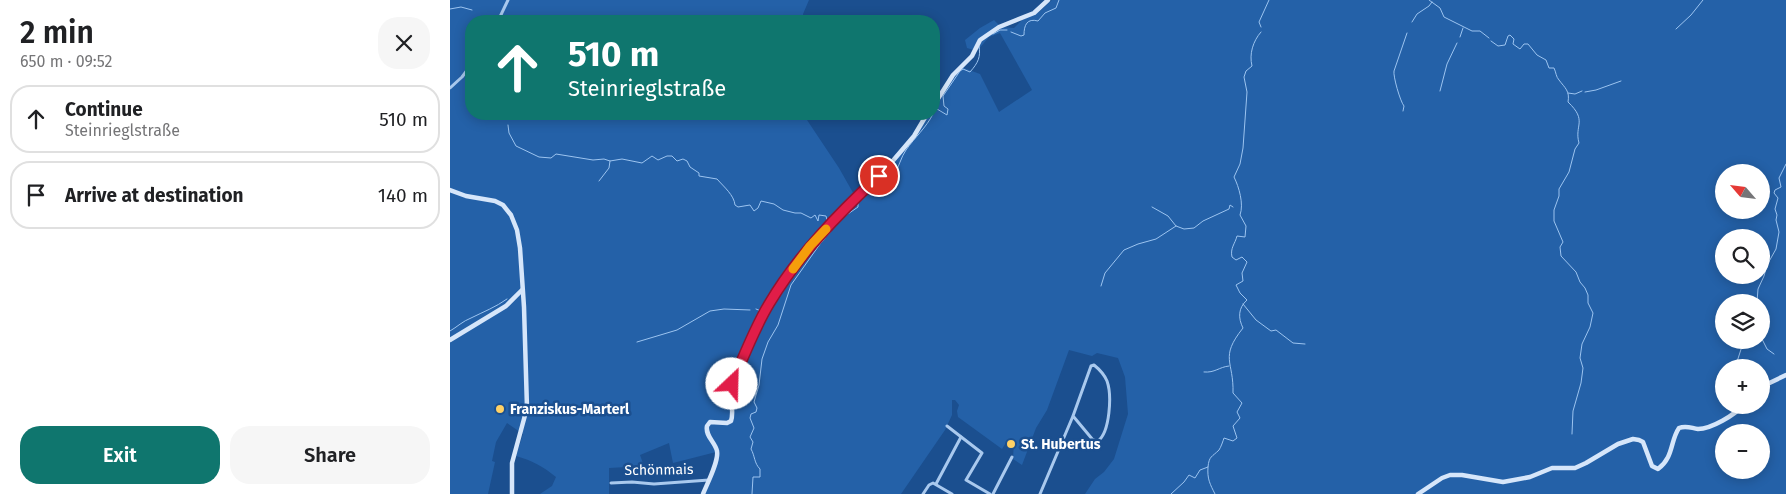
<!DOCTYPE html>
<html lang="en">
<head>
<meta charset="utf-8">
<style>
  :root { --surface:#fff; --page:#f6f6f6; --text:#202124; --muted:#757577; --line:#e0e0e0; --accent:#0f766e }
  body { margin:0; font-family:"Fira Sans",sans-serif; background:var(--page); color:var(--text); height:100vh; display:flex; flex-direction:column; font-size:19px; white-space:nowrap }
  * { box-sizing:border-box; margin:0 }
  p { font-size:16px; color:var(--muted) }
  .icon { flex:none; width:28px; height:28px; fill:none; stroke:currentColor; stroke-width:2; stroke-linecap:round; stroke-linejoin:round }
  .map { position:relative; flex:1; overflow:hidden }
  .panel { display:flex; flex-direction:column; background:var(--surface); width:450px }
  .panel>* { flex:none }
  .banner { position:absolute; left:15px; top:15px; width:475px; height:105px; border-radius:20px; box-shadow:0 2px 12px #0003; background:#0f766e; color:#fff; overflow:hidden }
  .needle { width:32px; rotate:298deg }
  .tools { position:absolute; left:1265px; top:164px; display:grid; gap:10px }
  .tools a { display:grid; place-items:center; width:55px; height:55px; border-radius:50%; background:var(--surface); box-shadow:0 2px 12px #0003; font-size:25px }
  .pin { position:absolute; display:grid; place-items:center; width:42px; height:42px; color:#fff; margin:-21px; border:2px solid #fff; border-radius:50%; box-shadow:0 1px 5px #0007 }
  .me { position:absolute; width:55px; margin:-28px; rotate:24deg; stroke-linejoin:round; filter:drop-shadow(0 0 4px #0008) }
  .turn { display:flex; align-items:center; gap:18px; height:105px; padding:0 20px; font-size:22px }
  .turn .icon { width:65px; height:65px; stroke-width:2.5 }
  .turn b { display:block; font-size:35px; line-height:42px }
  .round { display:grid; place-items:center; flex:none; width:52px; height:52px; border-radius:20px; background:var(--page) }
  .overview { display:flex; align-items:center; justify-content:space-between; height:85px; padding:0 20px }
  h1 { font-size:30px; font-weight:600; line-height:38px }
  .cta { display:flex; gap:10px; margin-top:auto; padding:10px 20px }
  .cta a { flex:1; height:58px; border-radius:20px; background:var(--accent); color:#fff; font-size:20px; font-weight:600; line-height:58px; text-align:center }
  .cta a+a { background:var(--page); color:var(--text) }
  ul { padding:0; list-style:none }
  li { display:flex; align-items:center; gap:15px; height:68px; margin:0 10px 8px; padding:0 10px; border:2px solid var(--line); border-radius:20px }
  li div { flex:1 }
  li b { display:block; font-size:19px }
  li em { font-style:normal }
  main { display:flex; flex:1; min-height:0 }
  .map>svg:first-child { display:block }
  .green { fill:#2461a8; fill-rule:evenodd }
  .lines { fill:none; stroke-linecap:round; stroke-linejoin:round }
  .stream { stroke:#9cc4f0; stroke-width:1 }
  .street { stroke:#a9c9ee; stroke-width:3 }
  .secondary { stroke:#d6e6fa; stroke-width:4.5 }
  .route-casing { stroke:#92132f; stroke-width:12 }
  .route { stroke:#e11d48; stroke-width:9 }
  .slow { stroke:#f59e0b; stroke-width:9 }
  .poi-dot { fill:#ffd166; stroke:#1b4f8f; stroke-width:2 }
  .labels { text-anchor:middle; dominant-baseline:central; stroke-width:5; stroke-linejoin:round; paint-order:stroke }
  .poi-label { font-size:14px; font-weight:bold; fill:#fff; stroke:#1b4f8f; text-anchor:start }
  .street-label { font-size:14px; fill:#fff; stroke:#1b4f8f }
</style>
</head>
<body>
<main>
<section class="panel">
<div class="overview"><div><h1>2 min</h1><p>650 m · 09:52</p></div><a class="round"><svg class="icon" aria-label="close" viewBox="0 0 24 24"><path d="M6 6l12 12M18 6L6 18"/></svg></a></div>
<ul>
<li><svg class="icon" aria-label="ahead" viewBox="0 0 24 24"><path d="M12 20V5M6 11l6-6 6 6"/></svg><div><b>Continue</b><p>Steinrieglstraße</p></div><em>510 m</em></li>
<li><svg class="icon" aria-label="arrive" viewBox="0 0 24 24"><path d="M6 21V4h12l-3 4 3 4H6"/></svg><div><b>Arrive at destination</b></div><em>140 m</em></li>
</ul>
<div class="cta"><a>Exit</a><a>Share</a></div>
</section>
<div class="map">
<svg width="1336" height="494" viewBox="0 0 1336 494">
  <rect width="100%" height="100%" fill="#1b4f8f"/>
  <path class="green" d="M0,0H359L353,14L354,21H21V114H353L389,168L406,198L464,138L479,114H484V107L511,67L530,74L549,112L582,90L550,33L539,37L527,51L517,48L515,40L530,28L544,20L551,27L564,28L572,20L589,12L602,0H1336V494H635L645,479L654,472L664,459L678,414L675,377L668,358L647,353L642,356L619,350L597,410L586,428L572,465L563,459L564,440L557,441L552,449L508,417L507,411L509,405L505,400H502V415L495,430L451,494H255L270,451L223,463L219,443L190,455L194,466L159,468V494H90L102,486L106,477C94,467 81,460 66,456L73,434L57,423L46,442L42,461L45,462L38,494H0ZM1274,172H1311V210H1274ZM1274,238H1311V275H1274ZM1274,302H1311V340H1274ZM1274,368H1311V405H1274ZM1274,432H1311V470H1274Z"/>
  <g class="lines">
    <g class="stream">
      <polyline points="979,0 990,8 994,17 1022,31 1030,31 1039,38"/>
      <polyline points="0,9 11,7 22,10"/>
      <polyline points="962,22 967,14 979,6 982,2"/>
      <polyline points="811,27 809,22 819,0"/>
      <polyline points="1226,29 1241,15 1253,0"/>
      <path d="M561,32L571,36L574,35C574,25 577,18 588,21L595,13L606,8L609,0"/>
      <polyline points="543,34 550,30 557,30"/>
      <polyline points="1010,37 1013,28"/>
      <path d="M1041,41L1048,46L1055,45L1058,36L1060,35L1064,39L1063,44L1070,49L1074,44H1078L1087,55L1096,60L1099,68H1104C1106,72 1106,77 1109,80C1115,88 1120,91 1118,102C1138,121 1124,125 1129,143L1125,149L1119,172L1109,189V196L1104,210V221L1113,242L1110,247L1111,256L1126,272L1130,282L1135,288L1138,295V303L1143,313L1140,327L1132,344L1130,358L1133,368L1131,383L1123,411L1122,434"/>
      <polyline points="990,91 997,64 1007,43"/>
      <polyline points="1135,92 1146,90 1171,81"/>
      <polyline points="1118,93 1125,94 1132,91"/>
      <path d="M953,111L954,106C950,101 943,76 944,71L957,33"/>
      <path d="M484,112L487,109L497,115L498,109L494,106L493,96L510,71L513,69L520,72C528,63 531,57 529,46"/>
      <path d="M58,125L59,133L66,146L89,157L101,158L106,154L143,160L154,159L160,161L172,159L192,163L202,156L208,160L217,156H222L227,161L233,159L237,161L240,167L249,173V176L267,179C274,187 284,195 285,205L288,207L300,205L304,211L308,208L311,201L324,204L333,210L345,213H351L361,218L365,215L368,221L369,215L376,216L378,224"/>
      <polyline points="149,181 159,168 160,161"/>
      <polyline points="702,207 718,216 726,226 734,229 744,228 753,221 779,209 780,205 783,207"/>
      <polyline points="651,286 655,273 674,250 688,244 706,239 726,226"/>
      <polyline points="1307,302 1308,289 1314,276 1317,265 1326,249 1329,232 1326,220 1327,215 1325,209 1328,198 1324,193 1325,190 1331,187 1329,178 1336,164"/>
      <polyline points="793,304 806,320 821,331 826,330 843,343 855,344"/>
      <polyline points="306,309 311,311"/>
      <path d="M0,331C7,327 13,321 21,318C33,312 46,307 57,299"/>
      <polyline points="1311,337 1317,349 1324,354"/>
      <polyline points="187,342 227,330 260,311 274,309 300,310"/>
      <polyline points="1285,368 1294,340"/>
      <path d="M754,372C765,373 769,367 779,366"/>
      <path d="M758,467C757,479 760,484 765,494"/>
      <path d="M302,494L303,477H310V469C304,463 305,456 301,449L303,442L300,437L304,428L300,418L301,414L306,412L307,408L304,402L309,385L312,359L318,342L328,325L341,285L370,244L392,218L408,207V199L416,191H426L436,178L444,175C449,167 451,157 456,150C465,137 476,128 483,114"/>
      <path d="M721,494L734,482L739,475L745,478L750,470L758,467C759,456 762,457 769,450C771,447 773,441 774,438L783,441L787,438L783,426L790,418L787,412L792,403L783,393C784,361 769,358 793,328C788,318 788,308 797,300L790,293L786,285L793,281L792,273L797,262L792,257L786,260L782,257C780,248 785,244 787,236L795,237L796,226L790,215C794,204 789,187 784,177L790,164L793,148L797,92L794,77L796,71L802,66C799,54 803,41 811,32"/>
    </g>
    <g class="street">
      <polyline points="48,21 58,0"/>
      <polyline points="0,88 12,77 21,65"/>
      <polyline points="497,426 532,453 516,480 540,494"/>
      <polyline points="161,483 182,482 204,484 259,480"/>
      <polyline points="486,484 511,437"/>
      <polyline points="473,494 479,485 483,483 502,494"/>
      <polyline points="543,494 562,457"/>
      <path d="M590,494L623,416L641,366L644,365C649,369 654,374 657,381C662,395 660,432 648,441L643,440L623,416"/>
    </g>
    <g class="secondary">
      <polyline points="484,105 503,75 522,56 530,40 549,27 584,13 598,0"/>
      <polyline points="0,190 16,196 45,201 53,205 61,215 67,230 70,248 74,307 77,408 62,463 62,494"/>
      <polyline points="0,340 56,306 72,290"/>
      <polyline points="1311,387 1336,375"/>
      <path d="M253,494C257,484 269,461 267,451C265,442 255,436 257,426L260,422L277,423L281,421C285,409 278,397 282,385L316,311L353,256L398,205L435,170L464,136L477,114"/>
      <path d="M968,494L992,478L1000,475H1012L1053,482L1080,477L1102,468H1125L1136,463L1168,444L1183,439L1189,440L1193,442L1202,466L1208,469C1224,457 1220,441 1229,428C1236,425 1241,428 1248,429C1261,429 1285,415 1293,405"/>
    </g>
  </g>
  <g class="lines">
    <defs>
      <path id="route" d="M282,384C293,358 304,329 319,304C348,255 388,214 429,176"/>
    </defs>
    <use href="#route" class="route-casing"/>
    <use href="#route" class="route"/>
    <polyline class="slow" points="343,269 360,246 376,229"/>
  </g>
  <g class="poi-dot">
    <circle cx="50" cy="409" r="5"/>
    <circle cx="561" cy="444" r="5"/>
  </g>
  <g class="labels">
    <g class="poi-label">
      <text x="60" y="409">Franziskus-Marterl</text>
      <text x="571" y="444">St. Hubertus</text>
    </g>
    <g class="street-label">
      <text transform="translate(209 470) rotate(-1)">Schönmais</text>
    </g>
  </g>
</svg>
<div class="tools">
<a><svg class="needle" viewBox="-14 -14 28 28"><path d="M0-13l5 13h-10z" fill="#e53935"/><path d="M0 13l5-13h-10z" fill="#757577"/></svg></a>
<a><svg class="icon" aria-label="search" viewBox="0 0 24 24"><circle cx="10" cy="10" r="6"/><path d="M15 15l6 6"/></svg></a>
<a><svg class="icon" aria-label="layers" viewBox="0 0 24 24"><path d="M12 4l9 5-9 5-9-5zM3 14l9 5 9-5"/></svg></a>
<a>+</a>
<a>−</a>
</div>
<div class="pin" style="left:429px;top:176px;background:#d93025"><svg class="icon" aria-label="arrive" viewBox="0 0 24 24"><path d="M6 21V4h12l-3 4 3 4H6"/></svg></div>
<svg class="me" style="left:282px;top:384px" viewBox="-20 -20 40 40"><circle r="19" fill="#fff"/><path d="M0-13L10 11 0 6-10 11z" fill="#e11d48"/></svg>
<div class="banner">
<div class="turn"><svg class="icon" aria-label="ahead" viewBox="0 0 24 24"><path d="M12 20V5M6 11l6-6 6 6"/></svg><div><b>510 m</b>Steinrieglstraße</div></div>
</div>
</div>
</main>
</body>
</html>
